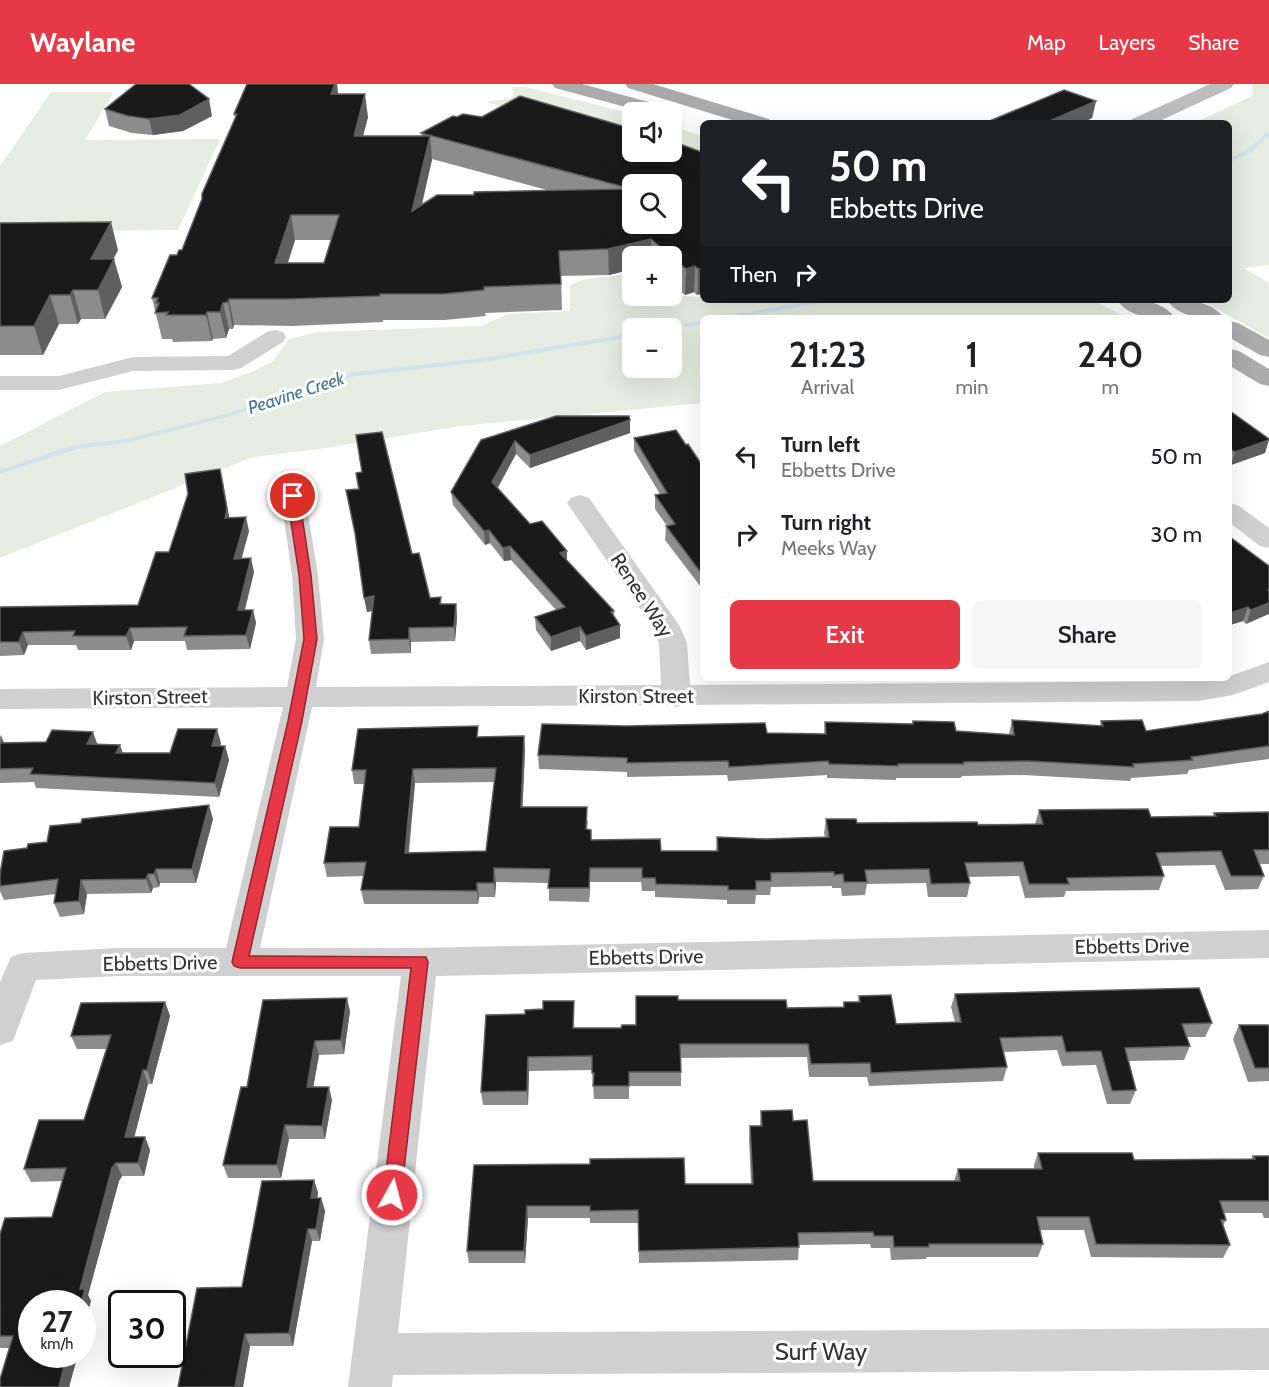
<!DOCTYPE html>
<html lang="en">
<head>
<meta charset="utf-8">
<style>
  :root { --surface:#fff; --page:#f6f6f6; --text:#202124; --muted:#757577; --accent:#e63946 }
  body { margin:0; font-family:Cabin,sans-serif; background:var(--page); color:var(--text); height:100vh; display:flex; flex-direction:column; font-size:22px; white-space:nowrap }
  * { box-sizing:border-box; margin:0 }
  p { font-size:20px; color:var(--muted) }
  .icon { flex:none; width:33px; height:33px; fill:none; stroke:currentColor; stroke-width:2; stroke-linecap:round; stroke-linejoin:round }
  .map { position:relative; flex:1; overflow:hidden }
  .drawer { position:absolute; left:700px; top:231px; width:532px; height:366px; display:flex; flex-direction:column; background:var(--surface); border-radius:9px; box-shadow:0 6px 24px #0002 }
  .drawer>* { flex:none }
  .guide { position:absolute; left:700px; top:36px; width:532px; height:183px; border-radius:9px; box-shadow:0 6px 24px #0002; background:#202124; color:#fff; overflow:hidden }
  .buttons { position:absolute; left:622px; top:18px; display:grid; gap:12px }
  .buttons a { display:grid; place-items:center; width:60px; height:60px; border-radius:9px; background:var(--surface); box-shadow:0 6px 24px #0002; font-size:30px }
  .speed { position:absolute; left:18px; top:1206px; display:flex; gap:12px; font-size:30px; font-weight:700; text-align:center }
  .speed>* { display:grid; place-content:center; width:78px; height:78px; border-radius:50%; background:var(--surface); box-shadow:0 6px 24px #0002; line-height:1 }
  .speed small { font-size:15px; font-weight:400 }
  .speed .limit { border:3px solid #111; border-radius:9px; background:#fff; color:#111 }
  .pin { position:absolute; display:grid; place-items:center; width:51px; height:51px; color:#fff; margin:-26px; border:3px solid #fff; border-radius:50%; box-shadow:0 2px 6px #0007 }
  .me { position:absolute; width:66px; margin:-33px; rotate:7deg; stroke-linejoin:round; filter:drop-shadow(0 0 4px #0008) }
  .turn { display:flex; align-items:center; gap:21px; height:126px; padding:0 30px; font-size:27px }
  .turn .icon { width:78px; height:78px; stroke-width:2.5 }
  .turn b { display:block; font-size:42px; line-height:51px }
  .then { display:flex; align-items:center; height:57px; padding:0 30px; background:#0003; gap:12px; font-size:22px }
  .eta { display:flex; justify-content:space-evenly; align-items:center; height:102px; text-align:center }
  .eta b { font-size:36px; font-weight:600; line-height:42px }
  .action { display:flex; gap:12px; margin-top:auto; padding:12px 30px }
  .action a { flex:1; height:69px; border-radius:9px; background:var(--accent); color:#fff; font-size:24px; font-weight:600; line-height:69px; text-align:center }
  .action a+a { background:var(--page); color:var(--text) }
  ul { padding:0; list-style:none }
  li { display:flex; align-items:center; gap:18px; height:78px; padding:0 30px }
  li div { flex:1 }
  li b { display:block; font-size:22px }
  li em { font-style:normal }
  header { display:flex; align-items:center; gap:36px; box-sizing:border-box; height:84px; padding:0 30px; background:var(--accent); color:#fff }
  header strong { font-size:28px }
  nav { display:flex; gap:33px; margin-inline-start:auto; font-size:21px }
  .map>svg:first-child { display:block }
  .green { fill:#e6ecdf; fill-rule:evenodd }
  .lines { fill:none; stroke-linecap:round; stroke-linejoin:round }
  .stream { fill:#cfe2ee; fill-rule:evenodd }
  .street { fill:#d0d0d0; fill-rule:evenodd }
  .secondary { fill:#bdbdbd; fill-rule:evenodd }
  .primary { fill:#ababab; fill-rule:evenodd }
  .wall { fill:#8c8c8c; fill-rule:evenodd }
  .shaded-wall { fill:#5f5f5f }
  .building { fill:#1a1a1a; stroke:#5f5f5f; stroke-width:1.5; fill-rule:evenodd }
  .route { fill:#e63946; stroke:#96252e; stroke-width:1.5 }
  .labels { text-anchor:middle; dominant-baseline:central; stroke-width:6; stroke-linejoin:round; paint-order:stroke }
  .far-water-label { font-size:18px; font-style:italic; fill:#3f7597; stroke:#fff }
  .street-label { font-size:20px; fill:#333; stroke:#fff }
  .near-street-label { font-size:24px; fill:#333; stroke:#fff }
</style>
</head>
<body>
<header>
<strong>Waylane</strong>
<nav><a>Map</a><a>Layers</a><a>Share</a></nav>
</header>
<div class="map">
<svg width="1269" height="1303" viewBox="0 0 1269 1303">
  <rect width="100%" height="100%" fill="#fff"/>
  <g class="green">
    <polygon points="1253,0 1269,0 1269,181 1244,184 1269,199 1269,254 1201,216 1230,216 1230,39 1194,39 1252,12"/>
    <polygon points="512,3 525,3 633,30 633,59 486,18 512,14 514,11"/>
    <polygon points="51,8 114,8 85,56 220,55 178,146 0,148 0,82"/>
    <polygon points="672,42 703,52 703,83 672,68"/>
    <path d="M629,190L633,191V212H672V207L678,212L703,213L704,216H1092L1128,234H704L703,319L461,342L319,365L253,373L0,474V362L105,308L221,299L254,287L273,277L289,255L318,248L481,242L508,230L570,227V201L586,195ZM633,244H672V284H633Z"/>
  </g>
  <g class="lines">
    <g class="stream">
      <polygon points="1269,47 1269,52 1251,68 1230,78 1230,74 1247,66"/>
      <polygon points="816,216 830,216 827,218 736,234 722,234 725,232"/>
      <polygon points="704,236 704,240 672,245 666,244 669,242"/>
      <polygon points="633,249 633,253 483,278 356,292 315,301 234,331 126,359 78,365 0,390 0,386 74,361 126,355 230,329 313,297 356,288 483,274"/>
    </g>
    <g class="street">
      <polygon points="275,246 283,248 286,253 283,258 241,284 233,286 133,287 59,306 0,306 0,292 59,292 133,273 228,272 267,248"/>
      <polygon points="290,386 299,388 302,393 318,491 324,555 316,603 661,601 659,559 652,542 567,419 571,414 580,411 589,414 679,541 687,559 690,601 1198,597 1230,594 1230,592 1269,578 1269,598 1233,611 1198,617 683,621 676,623 669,621 312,623 260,864 420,864 1269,846 1269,874 436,892 398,1249 1269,1244 1269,1286 393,1291 392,1303 348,1303 401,892 118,892 36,896 13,957 0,961 0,898 11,873 23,869 118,864 226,864 283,623 0,625 0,605 287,603 296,555 292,491 278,393 281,388"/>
      <polygon points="1230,419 1239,422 1269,444 1269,464 1260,462 1230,439"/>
    </g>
    <polygon class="secondary" points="1210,0 1234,0 1231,4 1155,39 1129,39 1132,35"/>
    <g class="primary">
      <polygon points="552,0 582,0 667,23 669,27 644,28 555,4"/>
      <polygon points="625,0 653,0 769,35 772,39 742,39 628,4"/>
      <path d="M1117,216C1137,216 1162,215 1175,234C1155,234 1130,235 1117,216Z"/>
      <path d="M1167,216C1187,216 1211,216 1224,234C1204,234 1180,235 1167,216Z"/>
      <polygon points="1230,237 1238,239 1269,256 1269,273 1260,271 1230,254"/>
      <polygon points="1230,265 1239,267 1269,285 1269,302 1260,300 1230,282"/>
    </g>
  </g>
  <g class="wall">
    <path d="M337,0L338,10L368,33L363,52H422L421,49L457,33L704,69L697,211L694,208L685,211L672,199V172H633V185L609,191L561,192L562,226L485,229L486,232L445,236H383V238L292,242L234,241L233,245H229L226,254L213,255L212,257L173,258L172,255H162L152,214L177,171L182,166L235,34L234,30ZM432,75L547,106L474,111L422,121ZM295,156H331L324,179H288Z"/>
    <polygon points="1096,17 1092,34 1082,39 992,39 992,36"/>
    <polygon points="105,25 212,32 183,47 153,51 132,49 109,42"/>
    <polygon points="0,139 118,166 113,175 122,203 105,235 81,235 78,240 59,240 43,271 0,271"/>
    <polygon points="1230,327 1265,369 1231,381 1230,381"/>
    <polygon points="630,349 530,384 516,370 498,404 530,440 567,467 567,477 614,527 614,533 620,541 620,554 586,566 580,557 551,567 536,546 535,533 556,526 511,476 504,477 490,459 485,461 453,421 451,408 481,356"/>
    <polygon points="634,354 686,361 704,384 704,507 665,456 666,442 667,442 655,425 655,411 660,410 634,367"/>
    <polygon points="220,385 229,434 249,447 241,474 254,488 245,526 253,526 256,539 250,565 187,566 185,557 134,557 131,566 78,566 76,561 28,561 24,571 0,572 0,523 138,521 169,468"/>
    <polygon points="356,389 412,470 430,514 442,520 456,520 457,534 455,557 411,558 411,569 371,570 369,556 372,527 367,528 357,459 346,406 358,405"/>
    <polygon points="1269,482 1246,540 1243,537 1230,541"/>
    <polygon points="1269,627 1269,675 1189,686 1187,690 1131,694 1130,697 1024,691 962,692 961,694 896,694 896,696 827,694 827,691 728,697 727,691 627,693 627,688 539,685 538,671 767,649 824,650 825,638 912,640 913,637 956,647 1009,650 1012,636 1100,642 1101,637 1146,647 1262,630"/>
    <polygon points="0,651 4,659 97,660 123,669 170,669 221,659 220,662 225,662 229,676 219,713 36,704 34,698 0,699"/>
    <path d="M524,652L525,666L522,723L588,737L587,745L591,756L661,767H716L717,753L766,755L825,753L824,749L826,735L857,739L1035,740L1039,726L1151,733L1213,732L1214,729L1269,728V780H1260L1264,792L1258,805L1225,806L1215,781L1160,782L1164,792L1159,806L1066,807L1064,813L1025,814L1019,792L968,793L970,799L967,813H928L926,799L867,800L865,811L842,812L841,804H832V802L771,803L770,811H756L755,820H727V816L655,813V807H642L641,798H590L589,818L549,817V799L496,798L495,813H479L478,820H364L361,806L364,792L327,793L324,779L359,743L364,700H354L352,686L479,653ZM494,698L486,767L409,769L415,699Z"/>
    <polygon points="213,735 196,799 160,799 159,803 153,804 151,809 87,810 84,830 60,833 54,819 56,810 4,816 0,807 0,790 27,764"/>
    <polygon points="955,910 1212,939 1205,953 1187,953 1190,962 1184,976 1129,977 1136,1006 1130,1020 1107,1020 1096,981 1062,982 1057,966 1003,968 1007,983 1003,997 869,1002 867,993 809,993 807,973 681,974 681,1002 629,1002 629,1015 594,1015 592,986 529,987 528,1021 483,1021 481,1008 525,930 574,917 574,944 621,944 636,941 678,916 787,924 843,923 844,918 858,918 859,912 896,940 955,938 951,923"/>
    <polygon points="165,918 170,932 152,1000 148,1000 134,1053 145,1053 150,1066 144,1092 122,1092 119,1097 88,1211 91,1217 32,1270 78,1270 69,1303 9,1264 0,1264 0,1150 52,1133 62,1097 31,1098 24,1085 84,1036 106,965 77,965 71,952"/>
    <polygon points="350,927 344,970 319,971 313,1003 332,1016 325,1055 289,1055 281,1094 228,1094 223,1081 247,1003"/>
    <polygon points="1239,941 1269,941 1269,997 1248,998 1233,955"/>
    <polygon points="761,1027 793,1037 813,1097 954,1097 958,1085 1034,1085 1034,1081 1038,1069 1134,1076 1251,1075 1253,1072 1269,1072 1269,1134 1264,1134 1262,1129 1224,1129 1226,1136 1223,1142 1230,1161 1223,1174 1091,1173 1084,1146 1040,1146 1043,1160 1038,1173 927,1173 926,1175 891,1176 890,1164 871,1164 870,1160 799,1161 798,1176 639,1179 638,1139 590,1139 590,1134 528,1134 525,1179 469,1179 467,1167 474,1081 685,1100 751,1100 749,1055 750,1042 760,1042"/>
    <polygon points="314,1096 318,1109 317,1114 321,1114 325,1127 320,1157 312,1157 293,1262 250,1262 243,1303 178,1303 242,1203"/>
  </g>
  <g class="shaded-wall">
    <polygon points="335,0 337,0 339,19 331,10"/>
    <polygon points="365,10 368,33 357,75 354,52"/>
    <polygon points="209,15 212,32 183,47 153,51 149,35"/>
    <polygon points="1096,17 1092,34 1082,39 1045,39"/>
    <polygon points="430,52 432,76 414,152 412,127"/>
    <polygon points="291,131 295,156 279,205 275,179"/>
    <polygon points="111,138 118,166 99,203 91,175"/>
    <polygon points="651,155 651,172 633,172 633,185 609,191 608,165"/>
    <polygon points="114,175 122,203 105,235 98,206"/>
    <polygon points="695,182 694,208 685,211 686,185"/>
    <polygon points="704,183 704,209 697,211 698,185"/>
    <polygon points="73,206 81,235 78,240 70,211"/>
    <polygon points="50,211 59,240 43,271 34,242"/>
    <polygon points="229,215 234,241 233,245 228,218"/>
    <polygon points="223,219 229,245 226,254 220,228"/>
    <polygon points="207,228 213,255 212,257 206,231"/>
    <polygon points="630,336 630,349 530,384 530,371"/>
    <polygon points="1269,356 1265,369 1231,381 1235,368"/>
    <polygon points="515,357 516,370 493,411 492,398"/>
    <polygon points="220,385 223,398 230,438 225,434"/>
    <polygon points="246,433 249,447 238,488 234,475"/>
    <polygon points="489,446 490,459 485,461 484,447"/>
    <polygon points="510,462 511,476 504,477 503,464"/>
    <polygon points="567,467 567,480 560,469"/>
    <polygon points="251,474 254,488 241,540 238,526"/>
    <polygon points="374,512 376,526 367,528 364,514"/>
    <polygon points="1269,519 1269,530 1246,540 1251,526"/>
    <polygon points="456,520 457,534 455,557 454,543"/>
    <polygon points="1248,523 1243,537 1230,541 1230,529"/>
    <polygon points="253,526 256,539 250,565 246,551"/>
    <polygon points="620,541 620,554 586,566 586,552"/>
    <polygon points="580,543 580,557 551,567 551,553"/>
    <polygon points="130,544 134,557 131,566 126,552"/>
    <polygon points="409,544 411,558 411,569 409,555"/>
    <polygon points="23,548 28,561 24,571 19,558"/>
    <polygon points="217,645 221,659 216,676 212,662"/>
    <polygon points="93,648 98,662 87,660"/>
    <polygon points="1,651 6,665 0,664"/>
    <polygon points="524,652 525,666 522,737 521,723"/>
    <polygon points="120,661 125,675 116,669"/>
    <polygon points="225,662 229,676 219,713 215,699"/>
    <polygon points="413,685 415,699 407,782 405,769"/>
    <polygon points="209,721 213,735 196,799 192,785"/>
    <polygon points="494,784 496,798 495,813 494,799"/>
    <polygon points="590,784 590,798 589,818 589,804"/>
    <polygon points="156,785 160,799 159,803 154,790"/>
    <polygon points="148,790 153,804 151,809 146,795"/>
    <polygon points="81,796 87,810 84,830 79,817"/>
    <polygon points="477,799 479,813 478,820 477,807"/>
    <polygon points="347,914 350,927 344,970 341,956"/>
    <polygon points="165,918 170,932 152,1000 147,986"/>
    <polygon points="315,957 319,971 311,1016 307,1003"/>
    <polygon points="528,973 529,987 528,1021 527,1007"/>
    <polygon points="143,986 148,1000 131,1066 125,1053"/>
    <polygon points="329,1003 332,1016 325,1055 322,1042"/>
    <polygon points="285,1041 289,1055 281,1094 277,1081"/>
    <polygon points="145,1053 150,1066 144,1092 138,1079"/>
    <polygon points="116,1079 122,1092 119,1097 88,1211 91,1217 82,1252 82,1220 81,1220 80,1205 112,1084"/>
    <polygon points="314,1096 318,1109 315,1127 311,1114"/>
    <polygon points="321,1114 325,1127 320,1157 316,1145"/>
    <polygon points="527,1122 528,1134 525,1179 524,1167"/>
    <polygon points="308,1145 312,1157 293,1262 289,1249"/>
    <polygon points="245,1250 250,1262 243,1303 235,1303"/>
    <polygon points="67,1270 78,1270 69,1303 59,1303"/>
  </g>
  <g class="building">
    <polygon points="136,0 189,0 209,15 180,31 149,35 128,32 105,25"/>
    <path d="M247,0H335L331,10H365L354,52H430L412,127L437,111H474V108L623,105L624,103L421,49L453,32L457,33L463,30L482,33L520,12L633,45V68H672V57L704,69V183L698,185L695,182L686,185L651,155L608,165L559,167L561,200L484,203V206L443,210H380V212L288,215H229L228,218L223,219L220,228H207L206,231H166L168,228L155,229L159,219H156L158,214H152L170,171H177L179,166H182L202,115V110L237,30H234ZM633,100H672V140H633ZM291,131H339L324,179H275Z"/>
    <polygon points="1064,6 1096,17 1045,39 1001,39 992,36"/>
    <polygon points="111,138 91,175 114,175 98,206 73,206 70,211 50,211 34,242 0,242 0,139"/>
    <polygon points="1230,327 1269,355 1269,356 1235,368 1230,365"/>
    <polygon points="556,332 629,332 630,336 530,371 515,357 492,398 530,440 542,437 567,467 560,469 614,527 611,528 620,541 586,552 580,543 551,553 535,533 565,523 510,462 503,464 489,446 484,447 451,408 481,356"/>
    <polygon points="676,346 686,361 688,360 704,384 704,493 666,442 675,440 655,411 667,409 634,354"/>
    <polygon points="382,348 412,470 419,469 430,514 441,513 440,520 456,520 454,543 409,544 409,555 369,556 374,512 364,514 355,449 346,406 359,405 356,389 362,388 356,351"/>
    <polygon points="220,385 227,425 225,434 246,433 234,475 251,474 238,526 253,526 246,551 184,552 187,543 130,544 126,552 73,552 75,547 23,548 19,558 0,558 0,523 138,521 156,468 169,468 188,410 185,390"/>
    <polygon points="1230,453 1269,482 1269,506 1268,506 1269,507 1269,519 1251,526 1248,523 1230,529"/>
    <polygon points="1269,627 1269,662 1191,673 1193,676 1133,680 1134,683 1028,677 964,678 964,680 898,680 898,682 829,680 828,677 729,683 728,677 627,679 627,674 538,671 542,640 627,642 765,639 767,649 826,650 825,638 913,640 913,637 954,638 956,647 1014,651 1012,636 1103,642 1101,637 1142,636 1146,647 1262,630"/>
    <path d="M478,642L477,653L524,652L521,723H587L586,745L591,746V756L660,755L661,767H718L717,753L766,755L829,753L826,735H856L857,739L977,738L978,741L1043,740L1039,726L1148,725L1151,733L1216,732L1214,729L1269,728V766H1254L1264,792H1231L1221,767L1156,769L1164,792L1067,794L1069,800H1029L1023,778L965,779L970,799L931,800L929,785L865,786L867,798H844L843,790L834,791V788L771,789V797H756V806H728V802L656,800L655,794H642V784H590L589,804H548L550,785L494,784V799H477V807L361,806L366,778L324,779L330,743H359L366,686H352L358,645ZM496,684L486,767L405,769L413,685Z"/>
    <polygon points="178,645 217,645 212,662 225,662 215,699 30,690 33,684 0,685 0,659 46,658 52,646 93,648 87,660 120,661 116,669 170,669"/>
    <polygon points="209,721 192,785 156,785 154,790 148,790 146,795 81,796 79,817 54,819 58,795 0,802 0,790 4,767 27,764 28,760 47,758 50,742 81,739 82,735"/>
    <polygon points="1199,904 1212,939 1182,940 1190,962 1125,964 1136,1006 1112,1007 1101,967 1066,968 1062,952 1000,954 1007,983 871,989 870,979 811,980 808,960 680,960 681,988 629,988 629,1002 593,1002 594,989 592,989 592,972 528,973 527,1007 481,1008 486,931 525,930 525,926 543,925 543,917 574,917 573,944 621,944 622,941 636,941 636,912 678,912 678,916 786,916 787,924 844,923 844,918 860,918 859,912 891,911 896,940 961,938 955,910"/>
    <polygon points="347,914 341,956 315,957 307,1003 329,1003 322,1042 285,1041 277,1081 223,1081 241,1003 247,1003 263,916"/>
    <polygon points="165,918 147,986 143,986 125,1053 145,1053 138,1079 116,1079 112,1084 80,1205 85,1205 81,1220 32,1220 32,1270 67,1270 59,1303 0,1303 0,1295 13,1252 0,1252 0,1150 5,1134 52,1133 66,1084 24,1085 39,1036 84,1036 111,951 71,952 81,919"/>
    <polygon points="1239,941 1269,941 1269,984 1255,984"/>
    <polygon points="792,1026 793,1037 807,1036 813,1097 960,1097 958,1085 1042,1085 1038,1069 1132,1069 1134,1076 1255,1075 1253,1072 1269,1072 1269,1117 1220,1117 1226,1136 1221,1136 1230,1161 1096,1160 1089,1133 1037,1133 1043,1160 929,1160 929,1163 894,1163 893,1152 874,1152 873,1148 798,1149 799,1163 639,1167 638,1126 590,1127 590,1122 527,1122 524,1167 467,1167 474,1081 590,1080 590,1075 684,1074 685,1100 753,1100 750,1042 762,1042 761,1027"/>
    <polygon points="314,1096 311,1114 321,1114 316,1145 308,1145 289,1249 245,1250 235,1303 178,1303 197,1204 242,1203 262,1097"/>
  </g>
  <polygon class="route" points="293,409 299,412 311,491 317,555 302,637 249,872 426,873 428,878 401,1111 399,1117 392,1119 386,1117 383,1111 411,884 240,884 234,882 232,878 288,637 304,555 299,491 287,412"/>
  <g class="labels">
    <g class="far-water-label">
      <text transform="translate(296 309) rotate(-18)">Peavine Creek</text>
    </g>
    <g class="street-label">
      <text transform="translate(642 511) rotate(57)">Renee Way</text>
      <text x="636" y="612">Kirston Street</text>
      <text transform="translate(150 613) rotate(-1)">Kirston Street</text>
      <text transform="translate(1132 862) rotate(-1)">Ebbetts Drive</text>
      <text transform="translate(646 873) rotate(-1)">Ebbetts Drive</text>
      <text transform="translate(160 879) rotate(-1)">Ebbetts Drive</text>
    </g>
    <g class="near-street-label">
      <text x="821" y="1267">Surf Way</text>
    </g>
  </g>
</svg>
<div class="buttons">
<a><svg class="icon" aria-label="sound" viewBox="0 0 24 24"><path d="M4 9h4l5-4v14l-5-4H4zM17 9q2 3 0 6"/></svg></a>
<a><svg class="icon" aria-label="search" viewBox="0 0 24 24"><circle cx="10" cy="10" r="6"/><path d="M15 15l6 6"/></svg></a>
<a>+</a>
<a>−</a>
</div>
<div class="speed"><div>27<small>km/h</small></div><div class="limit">30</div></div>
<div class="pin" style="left:293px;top:412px;background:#d93025"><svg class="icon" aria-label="arrive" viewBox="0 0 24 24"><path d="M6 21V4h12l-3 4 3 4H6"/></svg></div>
<svg class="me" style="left:392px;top:1111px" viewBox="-20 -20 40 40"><circle r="17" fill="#e63946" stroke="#fff" stroke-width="3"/><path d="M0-11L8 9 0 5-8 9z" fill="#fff"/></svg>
<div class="guide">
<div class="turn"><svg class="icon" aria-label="left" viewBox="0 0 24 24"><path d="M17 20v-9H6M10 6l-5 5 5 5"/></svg><div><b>50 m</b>Ebbetts Drive</div></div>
<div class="then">Then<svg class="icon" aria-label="right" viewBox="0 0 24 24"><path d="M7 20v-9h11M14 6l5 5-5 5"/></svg></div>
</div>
<section class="drawer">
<div class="eta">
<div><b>21:23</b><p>Arrival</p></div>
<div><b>1</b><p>min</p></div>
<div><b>240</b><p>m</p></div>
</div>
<ul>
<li><svg class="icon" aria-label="left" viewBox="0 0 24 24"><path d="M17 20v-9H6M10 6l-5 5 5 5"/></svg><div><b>Turn left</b><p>Ebbetts Drive</p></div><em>50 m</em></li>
<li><svg class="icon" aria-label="right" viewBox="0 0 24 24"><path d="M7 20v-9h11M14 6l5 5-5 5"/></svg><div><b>Turn right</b><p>Meeks Way</p></div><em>30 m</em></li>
</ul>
<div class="action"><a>Exit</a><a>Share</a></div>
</section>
</div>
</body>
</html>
